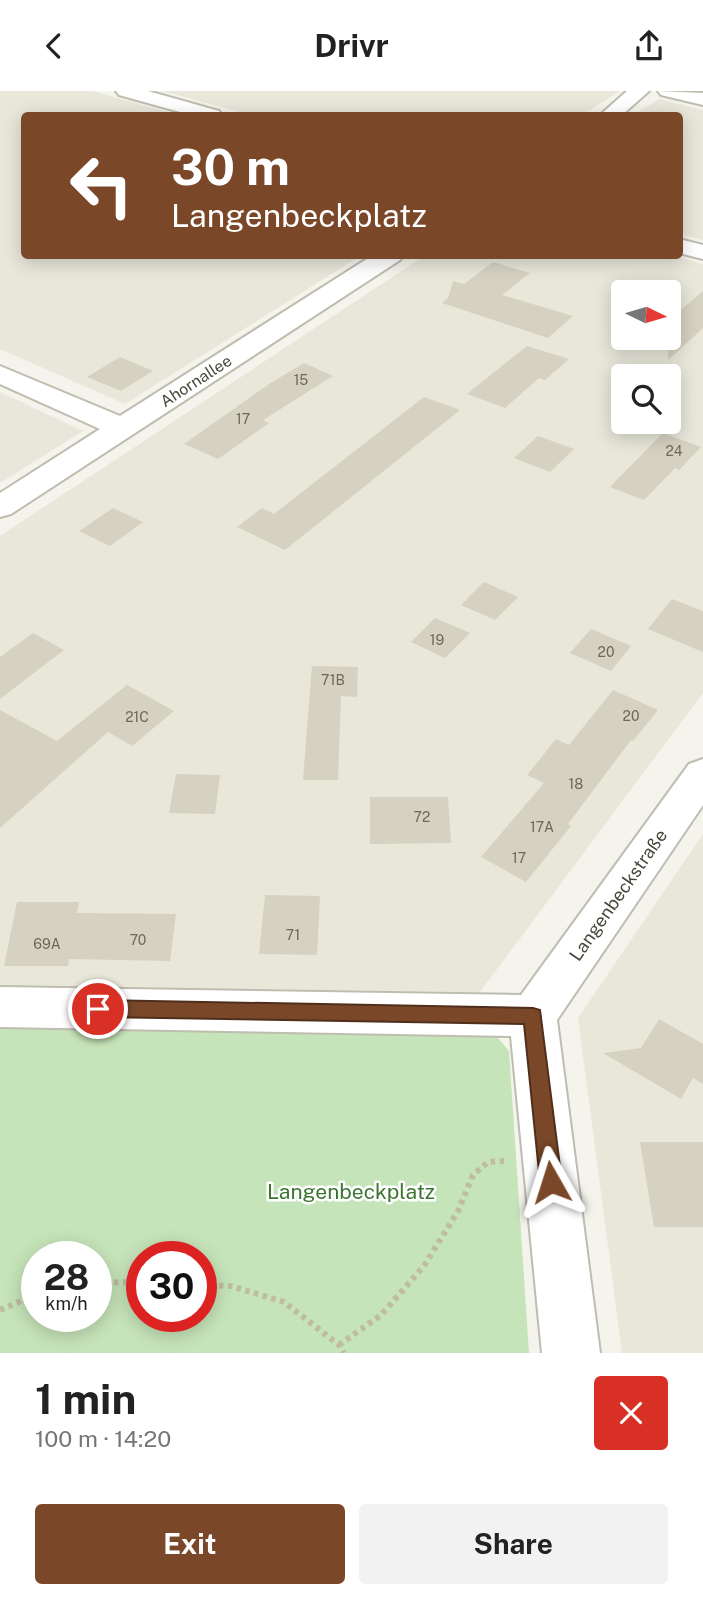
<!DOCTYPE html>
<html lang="en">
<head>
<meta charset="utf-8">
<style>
  :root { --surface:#fff; --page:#f2f2f2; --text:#222; --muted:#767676; --accent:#7a4829 }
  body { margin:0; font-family:"Public Sans",sans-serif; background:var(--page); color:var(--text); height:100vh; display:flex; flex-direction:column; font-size:26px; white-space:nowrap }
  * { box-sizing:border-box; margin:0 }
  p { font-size:23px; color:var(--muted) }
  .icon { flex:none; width:38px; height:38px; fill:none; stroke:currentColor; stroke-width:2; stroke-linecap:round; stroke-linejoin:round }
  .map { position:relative; height:1262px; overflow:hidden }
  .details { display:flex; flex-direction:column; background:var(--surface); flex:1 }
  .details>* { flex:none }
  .guide { position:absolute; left:21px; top:21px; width:662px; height:147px; border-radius:7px; box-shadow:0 4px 18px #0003; background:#7a4829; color:#fff; overflow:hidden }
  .needle { width:46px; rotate:95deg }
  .controls { position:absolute; left:611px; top:189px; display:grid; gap:14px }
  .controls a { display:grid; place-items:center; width:70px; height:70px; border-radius:7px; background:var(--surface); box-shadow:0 4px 18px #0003; font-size:35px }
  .speed { position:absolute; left:21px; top:1150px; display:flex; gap:14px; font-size:35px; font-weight:700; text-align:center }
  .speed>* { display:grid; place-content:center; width:91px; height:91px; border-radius:50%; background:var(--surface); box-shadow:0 4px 18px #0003; line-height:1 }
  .speed small { font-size:18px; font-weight:400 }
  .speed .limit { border:10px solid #d22; background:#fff; color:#111 }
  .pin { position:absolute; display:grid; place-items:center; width:60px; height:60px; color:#fff; margin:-30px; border:4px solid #fff; border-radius:50%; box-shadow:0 2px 7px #0007 }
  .me { position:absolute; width:77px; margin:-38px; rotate:354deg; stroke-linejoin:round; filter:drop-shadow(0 0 5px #0008) }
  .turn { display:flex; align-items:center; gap:24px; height:147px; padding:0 35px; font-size:32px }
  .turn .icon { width:91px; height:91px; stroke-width:2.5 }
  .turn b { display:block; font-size:49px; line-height:60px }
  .round { display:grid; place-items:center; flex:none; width:74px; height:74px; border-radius:7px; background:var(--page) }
  .summary { display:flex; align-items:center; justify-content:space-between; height:119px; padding:0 35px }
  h1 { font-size:42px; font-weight:700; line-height:52px }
  .cta { display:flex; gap:14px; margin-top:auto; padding:14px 35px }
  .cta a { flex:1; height:80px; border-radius:7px; background:var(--accent); color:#fff; font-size:28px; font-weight:700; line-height:80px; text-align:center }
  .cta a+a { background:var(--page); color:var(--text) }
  header { display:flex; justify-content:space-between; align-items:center; height:91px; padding:0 35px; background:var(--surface); font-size:32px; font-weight:700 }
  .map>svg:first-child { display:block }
  .residential { fill:#e8e7da; fill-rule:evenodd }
  .green { fill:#c6e4b9; fill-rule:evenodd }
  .building { fill:#d5d2c2 }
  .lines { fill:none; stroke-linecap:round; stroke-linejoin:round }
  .street-casing { stroke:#bfbdaf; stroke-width:4 }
  .path { stroke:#bfbca1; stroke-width:6; stroke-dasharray:4.5 4.5; stroke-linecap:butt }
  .street { fill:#fff; fill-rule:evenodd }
  .route { fill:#7a4829; stroke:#4f2f1b; stroke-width:2 }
  .labels { text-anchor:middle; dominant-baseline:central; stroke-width:5; stroke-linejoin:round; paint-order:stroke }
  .number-label { font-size:14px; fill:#6b695c }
  .far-street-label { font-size:16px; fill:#48463a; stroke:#fff }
  .street-label { font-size:18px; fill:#48463a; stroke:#fff }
  .near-park-label { font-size:21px; fill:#3c7532; stroke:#fff }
</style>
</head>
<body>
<header><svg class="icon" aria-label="back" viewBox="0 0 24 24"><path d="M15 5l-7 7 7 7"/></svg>Drivr<svg class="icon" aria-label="share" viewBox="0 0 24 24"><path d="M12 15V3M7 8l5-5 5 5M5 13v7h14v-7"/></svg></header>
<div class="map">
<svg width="703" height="1262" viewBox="0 0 703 1262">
  <rect width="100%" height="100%" fill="#f4f4ec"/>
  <g class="residential">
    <polygon points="0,0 92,0 179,24 24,24 24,164 360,165 125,313 0,258"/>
    <polygon points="162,0 620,0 582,24 251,24"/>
    <polygon points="659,8 703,19 703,149 679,143 679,24 634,24"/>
    <path d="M673,164L703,173V602L480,901L0,895V445L424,165ZM623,201H668V247H623ZM623,285H668V331H623Z"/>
    <polygon points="0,301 83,340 0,392"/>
    <polygon points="703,743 703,1262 622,1262 578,927"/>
  </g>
  <path class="green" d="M0,929L491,939L509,960L529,1262H0ZM37,1166H96V1225H37ZM142,1166H201V1225H142Z"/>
  <g class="building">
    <polygon points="493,171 530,182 502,204 573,225 548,247 442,212 448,207 453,190 464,193"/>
    <polygon points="703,200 703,237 668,269 668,230"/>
    <polygon points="527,255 569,268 545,289 539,287 505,317 467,303"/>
    <polygon points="120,266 153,280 121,300 87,286"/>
    <polygon points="304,272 333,285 263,329 269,332 218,368 184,353 269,293"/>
    <polygon points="424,306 460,319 285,459 237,436 262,417 274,423"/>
    <polygon points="663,342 701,356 679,379 675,377 644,409 610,396"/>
    <polygon points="538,345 574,358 550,381 514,367"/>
    <polygon points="113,417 143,431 110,455 79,440"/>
    <polygon points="484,491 518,506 495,529 461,514"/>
    <polygon points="672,508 703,520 703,561 648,538"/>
    <polygon points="435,527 470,542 445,567 411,551"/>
    <polygon points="591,538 631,555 611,580 570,562"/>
    <polygon points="33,542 64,559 0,608 0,566"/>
    <polygon points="312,575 358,576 357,606 341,605 338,689 303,689"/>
    <polygon points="127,594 174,620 132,655 108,641 0,737 0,619 57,650"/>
    <polygon points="613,599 658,619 633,650 631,649 568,733 571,735 526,791 481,766 544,692 527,684 556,648 569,654"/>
    <polygon points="176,683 220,684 215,723 169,722"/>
    <polygon points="370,706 448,706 451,752 370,753"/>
    <polygon points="265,804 320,805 317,864 259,863"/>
    <polygon points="17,811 79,811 77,822 176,823 170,870 69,868 68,875 4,875"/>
    <polygon points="659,928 703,953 703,993 693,987 681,1008 603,962 641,957"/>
    <polygon points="640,1051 703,1051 703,1136 654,1136"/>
  </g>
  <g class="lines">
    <defs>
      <g id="street">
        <polygon points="116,0 148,0 219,20 222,24 191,24 119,4"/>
        <polygon points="627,0 649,0 622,24 600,24"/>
        <polygon points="658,0 703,2 703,14 661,4"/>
        <polygon points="679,148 703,154 703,168 679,162"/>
        <polygon points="373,164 403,164 400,169 11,423 0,426 0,402 100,338 0,293 0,275 120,325"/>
        <polygon points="703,668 703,714 557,929 600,1262 542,1262 511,945 0,936 0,896 521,904 689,673"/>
      </g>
    </defs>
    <use href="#street" class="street-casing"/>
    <g class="path">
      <polyline points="96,1192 142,1191"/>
      <polyline points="201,1194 231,1195 284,1211 339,1254 344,1262"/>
      <polyline points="0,1219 37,1203"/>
      <polyline points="339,1254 381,1224 424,1175 458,1120 473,1084 488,1071 506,1070"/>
    </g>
    <use href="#street" class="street"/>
  </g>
  <polygon class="route" points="98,909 533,917 540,919 562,1091 558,1098 551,1102 543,1098 540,1091 524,933 98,926 91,924 88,918 91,912"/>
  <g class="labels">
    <g class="number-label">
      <text x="301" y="289">15</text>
      <text x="243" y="328">17</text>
      <text x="674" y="360">24</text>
      <text x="437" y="549">19</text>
      <text x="606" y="561">20</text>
      <text x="333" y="589">71B</text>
      <text x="631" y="625">20</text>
      <text x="137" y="626">21C</text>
      <text x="576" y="693">18</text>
      <text x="422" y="726">72</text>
      <text x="542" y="736">17A</text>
      <text x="519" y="767">17</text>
      <text x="293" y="844">71</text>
      <text x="138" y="849">70</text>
      <text x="47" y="853">69A</text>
    </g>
    <g class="far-street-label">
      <text transform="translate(196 290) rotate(-33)">Ahornallee</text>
    </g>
    <g class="street-label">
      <text transform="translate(618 804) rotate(-55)">Langenbeckstraße</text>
    </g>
    <g class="near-park-label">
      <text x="351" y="1100">Langenbeckplatz</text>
    </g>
  </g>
</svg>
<div class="controls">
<a><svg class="needle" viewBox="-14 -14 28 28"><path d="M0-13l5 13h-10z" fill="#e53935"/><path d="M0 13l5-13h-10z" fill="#767676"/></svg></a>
<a><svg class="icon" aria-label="search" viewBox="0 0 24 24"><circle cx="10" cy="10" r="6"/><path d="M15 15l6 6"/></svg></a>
</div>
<div class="speed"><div>28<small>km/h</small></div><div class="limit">30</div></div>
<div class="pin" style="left:98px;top:918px;background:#d93025"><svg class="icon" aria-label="arrive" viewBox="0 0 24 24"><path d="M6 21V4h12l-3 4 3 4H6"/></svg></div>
<svg class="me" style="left:551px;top:1091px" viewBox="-20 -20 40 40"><path d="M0-17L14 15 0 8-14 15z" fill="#7a4829" stroke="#fff" stroke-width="4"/></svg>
<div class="guide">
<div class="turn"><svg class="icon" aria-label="left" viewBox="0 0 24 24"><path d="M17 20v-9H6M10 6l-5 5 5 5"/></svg><div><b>30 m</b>Langenbeckplatz</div></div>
</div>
</div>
<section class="details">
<div class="summary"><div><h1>1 min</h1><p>100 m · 14:20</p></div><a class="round" style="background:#d93025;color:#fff"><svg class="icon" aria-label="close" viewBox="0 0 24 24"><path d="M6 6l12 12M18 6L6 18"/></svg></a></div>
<div class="cta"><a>Exit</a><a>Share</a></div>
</section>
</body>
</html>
